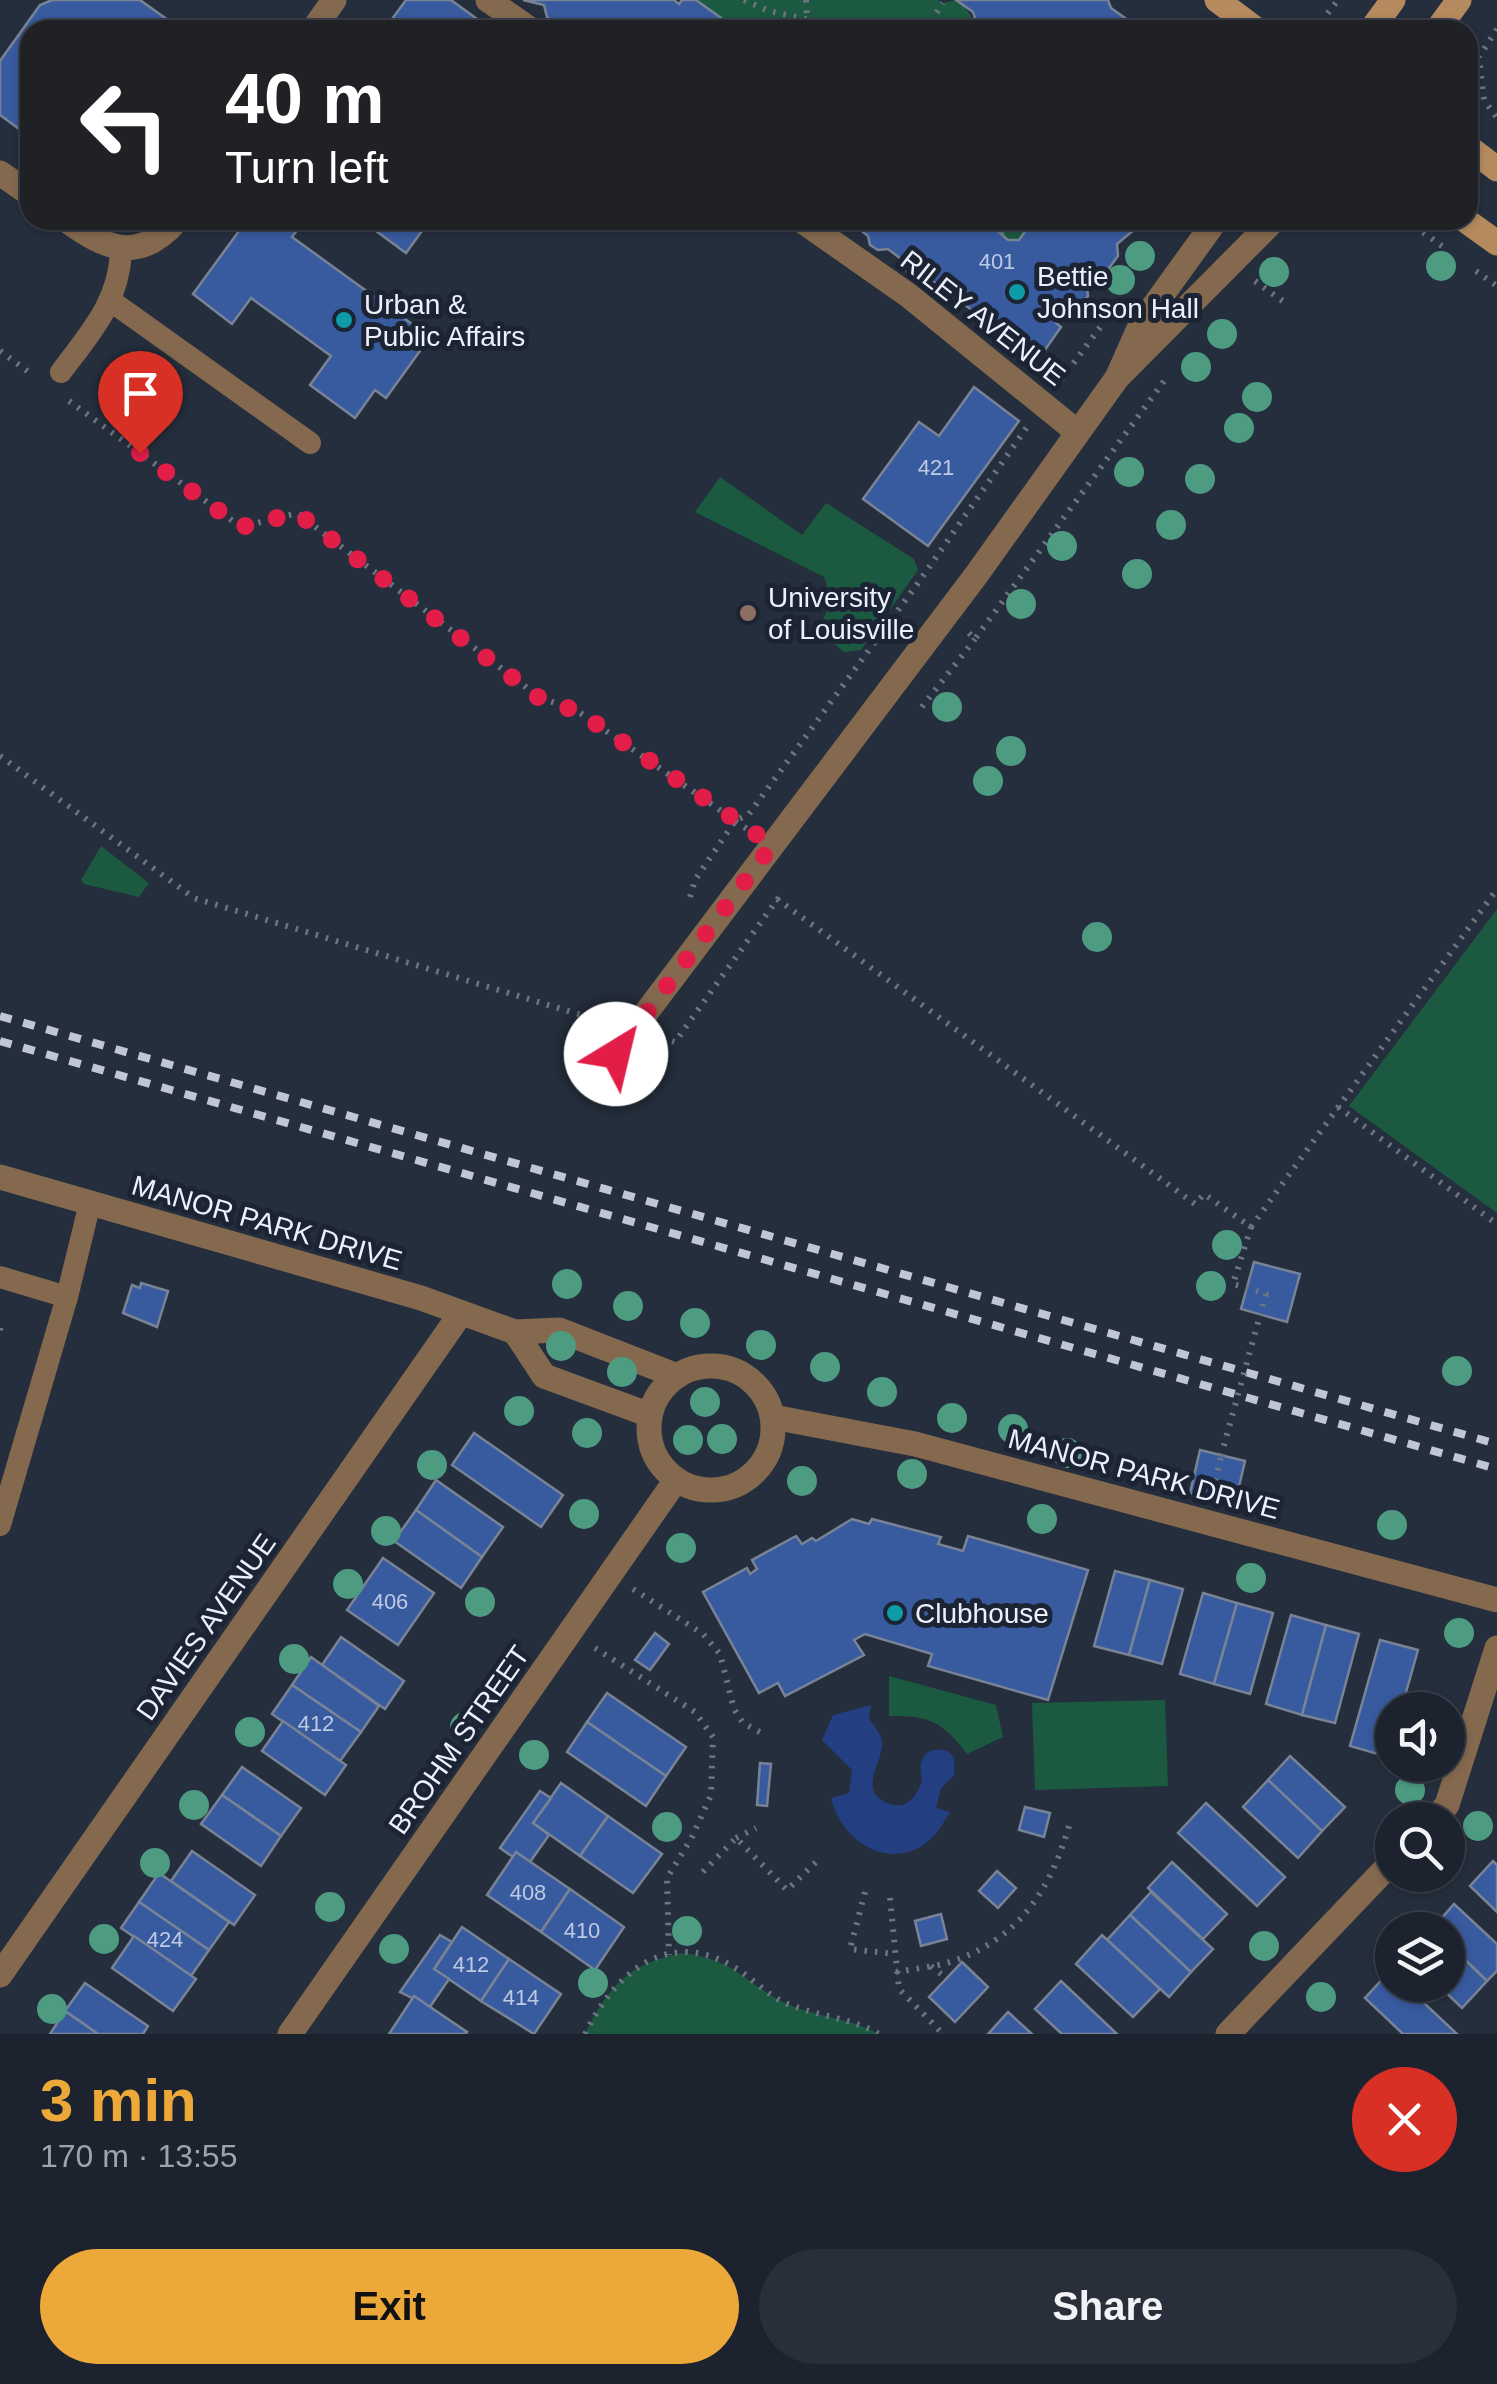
<!DOCTYPE html>
<html lang="en">
<head>
<meta charset="utf-8">
<style>
  :root { --surface:#1c222e; --page:#292f3a; --text:#f1f3f6; --muted:#a0a4aa; --line:#3a3f4a; --accent:#eca93a }
  body { margin:0; font-family:Arial,sans-serif; background:var(--page); color:var(--text); height:100vh; display:flex; flex-direction:column; font-size:38px; white-space:nowrap }
  * { box-sizing:border-box; margin:0 }
  p { font-size:32px; color:var(--muted) }
  .icon { flex:none; width:55px; height:55px; fill:none; stroke:currentColor; stroke-width:2; stroke-linecap:round; stroke-linejoin:round }
  .map { position:relative; height:2034px; overflow:hidden }
  .sheet { display:flex; flex-direction:column; background:var(--surface); flex:1 }
  .sheet>* { flex:none }
  .top-card { position:absolute; left:20px; top:20px; width:1458px; height:210px; border-radius:30px; box-shadow:0 2px 8px #0004,0 0 0 2px var(--line); background:#202124; color:#fff; overflow:hidden }
  .buttons { position:absolute; left:1375px; top:1692px; display:grid; gap:20px }
  .buttons a { display:grid; place-items:center; width:90px; height:90px; border-radius:50%; background:var(--surface); box-shadow:0 2px 8px #0004,0 0 0 2px var(--line); font-size:50px }
  .pin { position:absolute; display:grid; place-items:center; width:85px; height:85px; color:#fff; margin:-102px -42px; border-radius:50% 50% 50% 0; rotate:-45deg; box-shadow:0 0 10px #0007 }
  .pin .icon { rotate:45deg }
  .me { position:absolute; width:110px; margin:-55px; rotate:36deg; stroke-linejoin:round; filter:drop-shadow(0 0 8px #0008) }
  .turn { display:flex; align-items:center; gap:35px; height:210px; padding:0 40px; font-size:45px }
  .turn .icon { width:130px; height:130px; stroke-width:2.5 }
  .turn b { display:block; font-size:70px; line-height:85px }
  .round { display:grid; place-items:center; flex:none; width:105px; height:105px; border-radius:52px; background:var(--page) }
  .overview { display:flex; align-items:center; justify-content:space-between; height:170px; padding:0 40px }
  h1 { font-size:60px; font-weight:700; line-height:75px; color:var(--accent) }
  .cta { display:flex; gap:20px; margin-top:auto; padding:20px 40px }
  .cta a { flex:1; height:115px; border-radius:60px; background:var(--accent); color:#111; font-size:40px; font-weight:700; line-height:115px; text-align:center }
  .cta a+a { background:var(--page); color:var(--text) }
  .map>svg:first-child { display:block }
  .green { fill:#1b5940 }
  .water { fill:#233f81 }
  .building { fill:#385a9e; stroke:#798396; stroke-width:2.5 }
  .lines { fill:none; stroke-linecap:round; stroke-linejoin:round }
  .path { stroke:#6d7482; stroke-width:6; stroke-dasharray:2.5 8; stroke-linecap:butt }
  .service { stroke:#84694e; stroke-width:22 }
  .minor { stroke:#84694e; stroke-width:25 }
  .secondary { stroke:#b48a5e; stroke-width:25 }
  .rail { stroke:#c0c6d2; stroke-width:8; stroke-dasharray:12 12; stroke-linecap:butt }
  .path-bridge { stroke:#6d7482; stroke-width:6; stroke-dasharray:2.5 8; stroke-linecap:butt }
  .tree { fill:#4d9c82 }
  .route { stroke:#e11d48; stroke-width:18; stroke-dasharray:0 32.4 }
  .culture-dot { fill:#0f9aa8; stroke:#1c2433; stroke-width:4 }
  .education-dot { fill:#8d6e63; stroke:#1c2433; stroke-width:4 }
  .labels { text-anchor:middle; dominant-baseline:central; stroke-width:10; stroke-linejoin:round; paint-order:stroke }
  .number-label { font-size:22px; fill:#becae4 }
  .poi-label { font-size:28px; fill:#ebf0fb; stroke:#1c2433; text-anchor:start }
  .street-label { font-size:28px; fill:#ebf0fb; stroke:#1c2433 }
</style>
</head>
<body>
<div class="map">
<svg width="1497" height="2034" viewBox="0 0 1497 2034">
  <rect width="100%" height="100%" fill="#252e3d"/>
  <g class="green">
    <path d="M696,0H938L943,3L956,0C972,12 971,20 983,30H738Z"/>
    <polygon points="985,220 1033,220 1019,240 1008,240"/>
    <path d="M720,477L802,535L826,503L914,559L918,570L861,650L844,652L816,629C830,612 832,598 824,577L695,512Z"/>
    <polygon points="101,846 149,883 139,897 84,884 81,880"/>
    <polygon points="1497,909 1497,1213 1349,1106"/>
    <path d="M889,1676L996,1705L1003,1737L967,1754C943,1722 929,1715 889,1716Z"/>
    <polygon points="1165,1700 1168,1786 1035,1790 1032,1703"/>
    <path d="M683,1953C736,1961 739,1978 781,2001C812,2017 849,2017 879,2034H585C608,1986 629,1963 683,1953Z"/>
  </g>
  <path class="water" d="M871,1705L869,1718C874,1728 883,1734 882,1746C880,1766 859,1791 887,1803C889,1804 899,1806 902,1805C913,1802 919,1790 922,1781C917,1761 924,1744 948,1751L954,1758V1775L941,1788L936,1808L950,1812C943,1823 937,1835 926,1843C887,1872 840,1839 831,1798L849,1793L852,1770L822,1740L833,1715Z"/>
  <g class="building">
    <polygon points="52,0 140,0 182,30 30,30 30,137 0,115 0,61 40,5"/>
    <polygon points="406,0 451,0 484,24 480,30 384,30"/>
    <polygon points="523,0 674,0 679,4 682,0 696,0 738,30 563,30 547,17 544,5"/>
    <polygon points="956,0 1108,0 1111,8 1136,26 1136,30 983,30 977,25 973,12"/>
    <polygon points="247,220 305,220 292,237 430,337 386,398 375,390 355,418 310,385 331,356 251,298 232,324 193,294"/>
    <polygon points="361,220 430,220 406,253"/>
    <polygon points="835,220 985,220 1008,240 1019,240 1033,220 1140,220 1141,224 1117,244 1118,256 1101,279 1087,287 1088,296 1079,309 1069,310 1063,320 1058,316 1055,322 1061,327 1040,357 1026,348 1014,349 986,328 984,319 927,277 914,277 907,272 905,262 888,249 878,250 870,245 868,236 858,228 848,229"/>
    <polygon points="974,387 1019,421 928,546 863,499 919,422 939,436"/>
    <polygon points="1254,1262 1300,1274 1287,1322 1241,1309"/>
    <polygon points="141,1283 168,1291 157,1327 123,1313 132,1285 140,1288"/>
    <polygon points="474,1433 563,1495 541,1527 452,1465"/>
    <polygon points="1200,1450 1245,1461 1235,1504 1190,1493"/>
    <polygon points="436,1480 503,1527 482,1557 416,1510"/>
    <polygon points="416,1510 482,1557 461,1588 394,1541"/>
    <polygon points="852,1519 869,1524 872,1519 941,1537 938,1544 963,1551 968,1536 1088,1570 1048,1700 928,1666 932,1654 865,1634 854,1640 864,1655 785,1696 778,1683 759,1693 703,1592 747,1568 750,1574 757,1569 752,1560 796,1536 802,1544 812,1538 816,1541"/>
    <polygon points="383,1558 434,1593 398,1645 347,1610"/>
    <polygon points="1115,1571 1150,1580 1129,1655 1094,1646"/>
    <polygon points="1150,1580 1183,1589 1162,1664 1129,1655"/>
    <polygon points="1203,1593 1237,1603 1214,1684 1180,1674"/>
    <polygon points="1237,1603 1273,1613 1250,1694 1214,1684"/>
    <polygon points="1291,1615 1326,1625 1302,1715 1266,1704"/>
    <polygon points="1326,1625 1359,1634 1335,1723 1302,1715"/>
    <polygon points="655,1633 669,1644 650,1670 635,1660"/>
    <polygon points="341,1637 404,1681 385,1709 322,1665"/>
    <polygon points="1380,1640 1418,1650 1401,1710 1392,1710 1392,1742 1388,1757 1350,1746"/>
    <polygon points="311,1657 379,1706 361,1732 292,1685"/>
    <polygon points="292,1685 361,1732 340,1761 272,1714"/>
    <polygon points="607,1693 686,1747 666,1776 587,1722"/>
    <polygon points="283,1721 346,1765 325,1795 262,1751"/>
    <polygon points="587,1722 666,1776 646,1806 567,1752"/>
    <polygon points="1290,1756 1345,1807 1322,1831 1268,1780"/>
    <polygon points="760,1763 771,1764 767,1806 757,1805"/>
    <polygon points="242,1767 301,1808 281,1836 222,1795"/>
    <polygon points="1268,1780 1322,1831 1298,1858 1243,1807"/>
    <polygon points="561,1783 608,1816 580,1856 533,1823"/>
    <polygon points="540,1791 551,1798 533,1823 549,1835 530,1862 516,1852 513,1857 500,1848"/>
    <polygon points="222,1795 281,1836 261,1866 201,1824"/>
    <polygon points="1206,1803 1285,1877 1257,1906 1178,1833"/>
    <polygon points="1025,1807 1050,1813 1044,1837 1019,1830"/>
    <polygon points="608,1816 662,1854 633,1893 580,1856"/>
    <polygon points="192,1851 255,1895 234,1925 171,1881"/>
    <polygon points="516,1852 570,1889 541,1932 487,1895"/>
    <polygon points="1493,1861 1497,1865 1497,1912 1470,1886"/>
    <polygon points="1172,1862 1227,1914 1203,1939 1148,1888"/>
    <polygon points="997,1871 1016,1888 998,1908 979,1891"/>
    <polygon points="159,1873 229,1922 209,1950 139,1902"/>
    <polygon points="570,1889 624,1927 595,1970 541,1932"/>
    <polygon points="1151,1892 1213,1949 1191,1972 1130,1915"/>
    <polygon points="139,1902 209,1950 191,1976 121,1928"/>
    <polygon points="1454,1904 1497,1944 1497,1971 1487,1981 1448,1943 1448,1930 1432,1929"/>
    <polygon points="941,1914 947,1939 921,1946 915,1921"/>
    <polygon points="1130,1915 1191,1972 1169,1997 1107,1940"/>
    <polygon points="462,1927 509,1959 481,2001 434,1969"/>
    <polygon points="440,1935 452,1942 434,1969 449,1979 430,2007 400,1992"/>
    <polygon points="1102,1935 1160,1989 1133,2017 1076,1964"/>
    <polygon points="134,1936 196,1979 173,2011 112,1968"/>
    <polygon points="1448,1943 1487,1981 1462,2008 1438,1985 1448,1985"/>
    <polygon points="509,1959 561,1994 534,2034 481,2001"/>
    <polygon points="962,1962 988,1987 955,2022 929,1997"/>
    <polygon points="1390,1971 1392,1985 1405,1985 1457,2034 1403,2034 1365,1998"/>
    <polygon points="1061,1981 1117,2034 1062,2034 1035,2009"/>
    <polygon points="85,1983 148,2026 143,2034 98,2034 65,2011"/>
    <polygon points="414,1996 467,2032 465,2034 389,2034"/>
    <polygon points="65,2011 98,2034 50,2034"/>
    <polygon points="1008,2012 1032,2034 988,2034"/>
  </g>
  <g class="lines">
    <g class="path">
      <polyline points="744,0 769,11 856,30"/>
      <polyline points="806,0 807,20"/>
      <polyline points="1497,29 1479,57 1484,100 1497,118"/>
      <polyline points="925,30 943,3"/>
      <polyline points="1315,30 1338,0"/>
      <polyline points="1468,94 1480,84"/>
      <polyline points="1406,220 1442,246"/>
      <polyline points="1001,234 1007,220"/>
      <polyline points="1476,271 1497,286"/>
      <polyline points="1255,281 1288,305"/>
      <polyline points="0,351 30,373"/>
      <polyline points="1061,380 1107,318"/>
      <polyline points="69,401 241,527 297,513 539,697 579,712 747,829"/>
      <polyline points="969,633 975,639 1167,377"/>
      <polyline points="922,707 975,639"/>
      <polyline points="0,756 194,898 598,1020 601,1015"/>
      <polyline points="690,897 695,880 735,821 749,814 918,583 1027,427"/>
      <polyline points="777,899 1195,1204 1204,1194 1251,1227 1233,1284 1266,1294 1260,1315"/>
      <polyline points="662,1038 675,1042 779,897"/>
      <polyline points="1338,1107 1497,1224"/>
      <polyline points="1251,1227 1497,889"/>
      <polyline points="0,1328 0,1336"/>
      <polyline points="1213,1491 1221,1456"/>
      <polyline points="633,1589 703,1634 720,1654 734,1709 743,1723 765,1735"/>
      <polyline points="595,1648 695,1712 713,1737 711,1795 691,1839 667,1878 669,1955"/>
      <polyline points="736,1838 756,1828"/>
      <polyline points="703,1872 736,1838 787,1890 816,1862"/>
      <polyline points="865,1892 850,1949 894,1954"/>
      <polyline points="890,1898 899,1989 943,2034"/>
      <polyline points="931,1966 947,1979"/>
      <path d="M896,1972C913,1969 933,1967 950,1962C1018,1940 1050,1891 1069,1826"/>
      <path d="M585,2034C613,1976 665,1927 732,1966C750,1976 765,1993 783,2002C814,2016 850,2017 879,2034"/>
    </g>
    <g class="service">
      <polyline points="111,301 310,443"/>
      <path d="M61,372C91,332 120,301 121,249"/>
      <polyline points="0,1277 67,1297"/>
      <polyline points="0,1525 67,1297 90,1203"/>
    </g>
    <g class="minor">
      <polyline points="488,0 531,30"/>
      <polyline points="313,30 334,0"/>
      <polyline points="0,173 30,194"/>
      <path d="M66,220C106,249 139,264 177,220"/>
      <polyline points="801,220 908,295 1076,431"/>
      <polyline points="1216,220 1141,324 1117,378 1274,220"/>
      <polyline points="615,1054 977,574 1117,378"/>
      <polyline points="0,1177 421,1298 515,1332"/>
      <circle cx="711" cy="1428" r="62"/>
      <polyline points="650,1415 544,1376 515,1332 559,1330 677,1376"/>
      <polyline points="773,1417 915,1444 1497,1600"/>
      <polyline points="1433,1820 1447,1805 1497,1648"/>
      <polyline points="0,1975 461,1313"/>
      <polyline points="290,2034 676,1480"/>
      <polyline points="1228,2034 1392,1862"/>
    </g>
    <g class="secondary">
      <polyline points="1217,0 1257,30"/>
      <polyline points="1371,30 1393,0"/>
      <polyline points="1437,30 1459,0"/>
      <polyline points="1468,147 1497,169"/>
      <polyline points="1465,220 1497,243"/>
    </g>
    <g class="rail">
      <polyline points="0,1016 1497,1444"/>
      <polyline points="0,1041 1497,1469"/>
    </g>
    <polyline class="path-bridge" points="1221,1456 1260,1315"/>
  </g>
  <g class="tree">
    <circle cx="1140" cy="256" r="15"/>
    <circle cx="1441" cy="266" r="15"/>
    <circle cx="1274" cy="272" r="15"/>
    <circle cx="1120" cy="280" r="15"/>
    <circle cx="1222" cy="334" r="15"/>
    <circle cx="1196" cy="367" r="15"/>
    <circle cx="1257" cy="397" r="15"/>
    <circle cx="1239" cy="428" r="15"/>
    <circle cx="1129" cy="472" r="15"/>
    <circle cx="1200" cy="479" r="15"/>
    <circle cx="1171" cy="525" r="15"/>
    <circle cx="1062" cy="546" r="15"/>
    <circle cx="1137" cy="574" r="15"/>
    <circle cx="1021" cy="604" r="15"/>
    <circle cx="947" cy="707" r="15"/>
    <circle cx="1011" cy="751" r="15"/>
    <circle cx="988" cy="781" r="15"/>
    <circle cx="1097" cy="937" r="15"/>
    <circle cx="1227" cy="1245" r="15"/>
    <circle cx="567" cy="1284" r="15"/>
    <circle cx="1211" cy="1286" r="15"/>
    <circle cx="628" cy="1306" r="15"/>
    <circle cx="695" cy="1323" r="15"/>
    <circle cx="761" cy="1345" r="15"/>
    <circle cx="561" cy="1346" r="15"/>
    <circle cx="825" cy="1367" r="15"/>
    <circle cx="1457" cy="1371" r="15"/>
    <circle cx="622" cy="1372" r="15"/>
    <circle cx="882" cy="1392" r="15"/>
    <circle cx="705" cy="1402" r="15"/>
    <circle cx="519" cy="1411" r="15"/>
    <circle cx="952" cy="1418" r="15"/>
    <circle cx="1013" cy="1429" r="15"/>
    <circle cx="587" cy="1433" r="15"/>
    <circle cx="722" cy="1439" r="15"/>
    <circle cx="688" cy="1440" r="15"/>
    <circle cx="1067" cy="1453" r="15"/>
    <circle cx="432" cy="1465" r="15"/>
    <circle cx="912" cy="1474" r="15"/>
    <circle cx="802" cy="1481" r="15"/>
    <circle cx="584" cy="1514" r="15"/>
    <circle cx="1042" cy="1519" r="15"/>
    <circle cx="1392" cy="1525" r="15"/>
    <circle cx="386" cy="1531" r="15"/>
    <circle cx="681" cy="1548" r="15"/>
    <circle cx="1251" cy="1578" r="15"/>
    <circle cx="348" cy="1584" r="15"/>
    <circle cx="480" cy="1602" r="15"/>
    <circle cx="1459" cy="1633" r="15"/>
    <circle cx="294" cy="1659" r="15"/>
    <circle cx="465" cy="1727" r="15"/>
    <circle cx="250" cy="1732" r="15"/>
    <circle cx="534" cy="1755" r="15"/>
    <circle cx="1410" cy="1790" r="15"/>
    <circle cx="194" cy="1805" r="15"/>
    <circle cx="1478" cy="1826" r="15"/>
    <circle cx="667" cy="1827" r="15"/>
    <circle cx="155" cy="1863" r="15"/>
    <circle cx="330" cy="1907" r="15"/>
    <circle cx="687" cy="1931" r="15"/>
    <circle cx="104" cy="1939" r="15"/>
    <circle cx="1264" cy="1946" r="15"/>
    <circle cx="394" cy="1949" r="15"/>
    <circle cx="593" cy="1983" r="15"/>
    <circle cx="1321" cy="1997" r="15"/>
    <circle cx="52" cy="2009" r="15"/>
  </g>
  <g class="lines">
    <polyline class="route" points="140,453 241,527 297,513 538,697 579,712 772,845 616,1054"/>
  </g>
  <g class="culture-dot">
    <circle cx="1017" cy="292" r="10"/>
    <circle cx="344" cy="320" r="10"/>
    <circle cx="895" cy="1613" r="10"/>
  </g>
  <circle class="education-dot" cx="748" cy="613" r="10"/>
  <g class="labels">
    <g class="number-label">
      <text x="997" y="261">401</text>
      <text x="936" y="467">421</text>
      <text x="390" y="1601">406</text>
      <text x="316" y="1723">412</text>
      <text x="528" y="1892">408</text>
      <text x="582" y="1930">410</text>
      <text x="165" y="1939">424</text>
      <text x="471" y="1964">412</text>
      <text x="521" y="1997">414</text>
    </g>
    <g class="poi-label">
      <text x="1037" y="276">Bettie<tspan x="1037" dy="32">Johnson Hall</tspan></text>
      <text x="364" y="304">Urban &amp;<tspan x="364" dy="32">Public Affairs</tspan></text>
      <text x="768" y="597">University<tspan x="768" dy="32">of Louisville</tspan></text>
      <text x="915" y="1613">Clubhouse</text>
    </g>
    <g class="street-label">
      <text transform="translate(983 318) rotate(38)">RILEY AVENUE</text>
      <text transform="translate(267 1223) rotate(16)">MANOR PARK DRIVE</text>
      <text transform="translate(1144 1474) rotate(15)">MANOR PARK DRIVE</text>
      <text transform="translate(206 1627) rotate(-55)">DAVIES AVENUE</text>
      <text transform="translate(459 1740) rotate(-55)">BROHM STREET</text>
    </g>
  </g>
</svg>
<div class="buttons">
<a><svg class="icon" aria-label="sound" viewBox="0 0 24 24"><path d="M4 9h4l5-4v14l-5-4H4zM17 9q2 3 0 6"/></svg></a>
<a><svg class="icon" aria-label="search" viewBox="0 0 24 24"><circle cx="10" cy="10" r="6"/><path d="M15 15l6 6"/></svg></a>
<a><svg class="icon" aria-label="layers" viewBox="0 0 24 24"><path d="M12 4l9 5-9 5-9-5zM3 14l9 5 9-5"/></svg></a>
</div>
<div class="pin" style="left:140px;top:453px;background:#d93025"><svg class="icon" aria-label="arrive" viewBox="0 0 24 24"><path d="M6 21V4h12l-3 4 3 4H6"/></svg></div>
<svg class="me" style="left:616px;top:1054px" viewBox="-20 -20 40 40"><circle r="19" fill="#fff"/><path d="M0-13L10 11 0 6-10 11z" fill="#e11d48"/></svg>
<div class="top-card">
<div class="turn"><svg class="icon" aria-label="left" viewBox="0 0 24 24"><path d="M17 20v-9H6M10 6l-5 5 5 5"/></svg><div><b>40 m</b>Turn left</div></div>
</div>
</div>
<section class="sheet">
<div class="overview"><div><h1>3 min</h1><p>170 m · 13:55</p></div><a class="round" style="background:#d93025;color:#fff"><svg class="icon" aria-label="close" viewBox="0 0 24 24"><path d="M6 6l12 12M18 6L6 18"/></svg></a></div>
<div class="cta"><a>Exit</a><a>Share</a></div>
</section>
</body>
</html>
